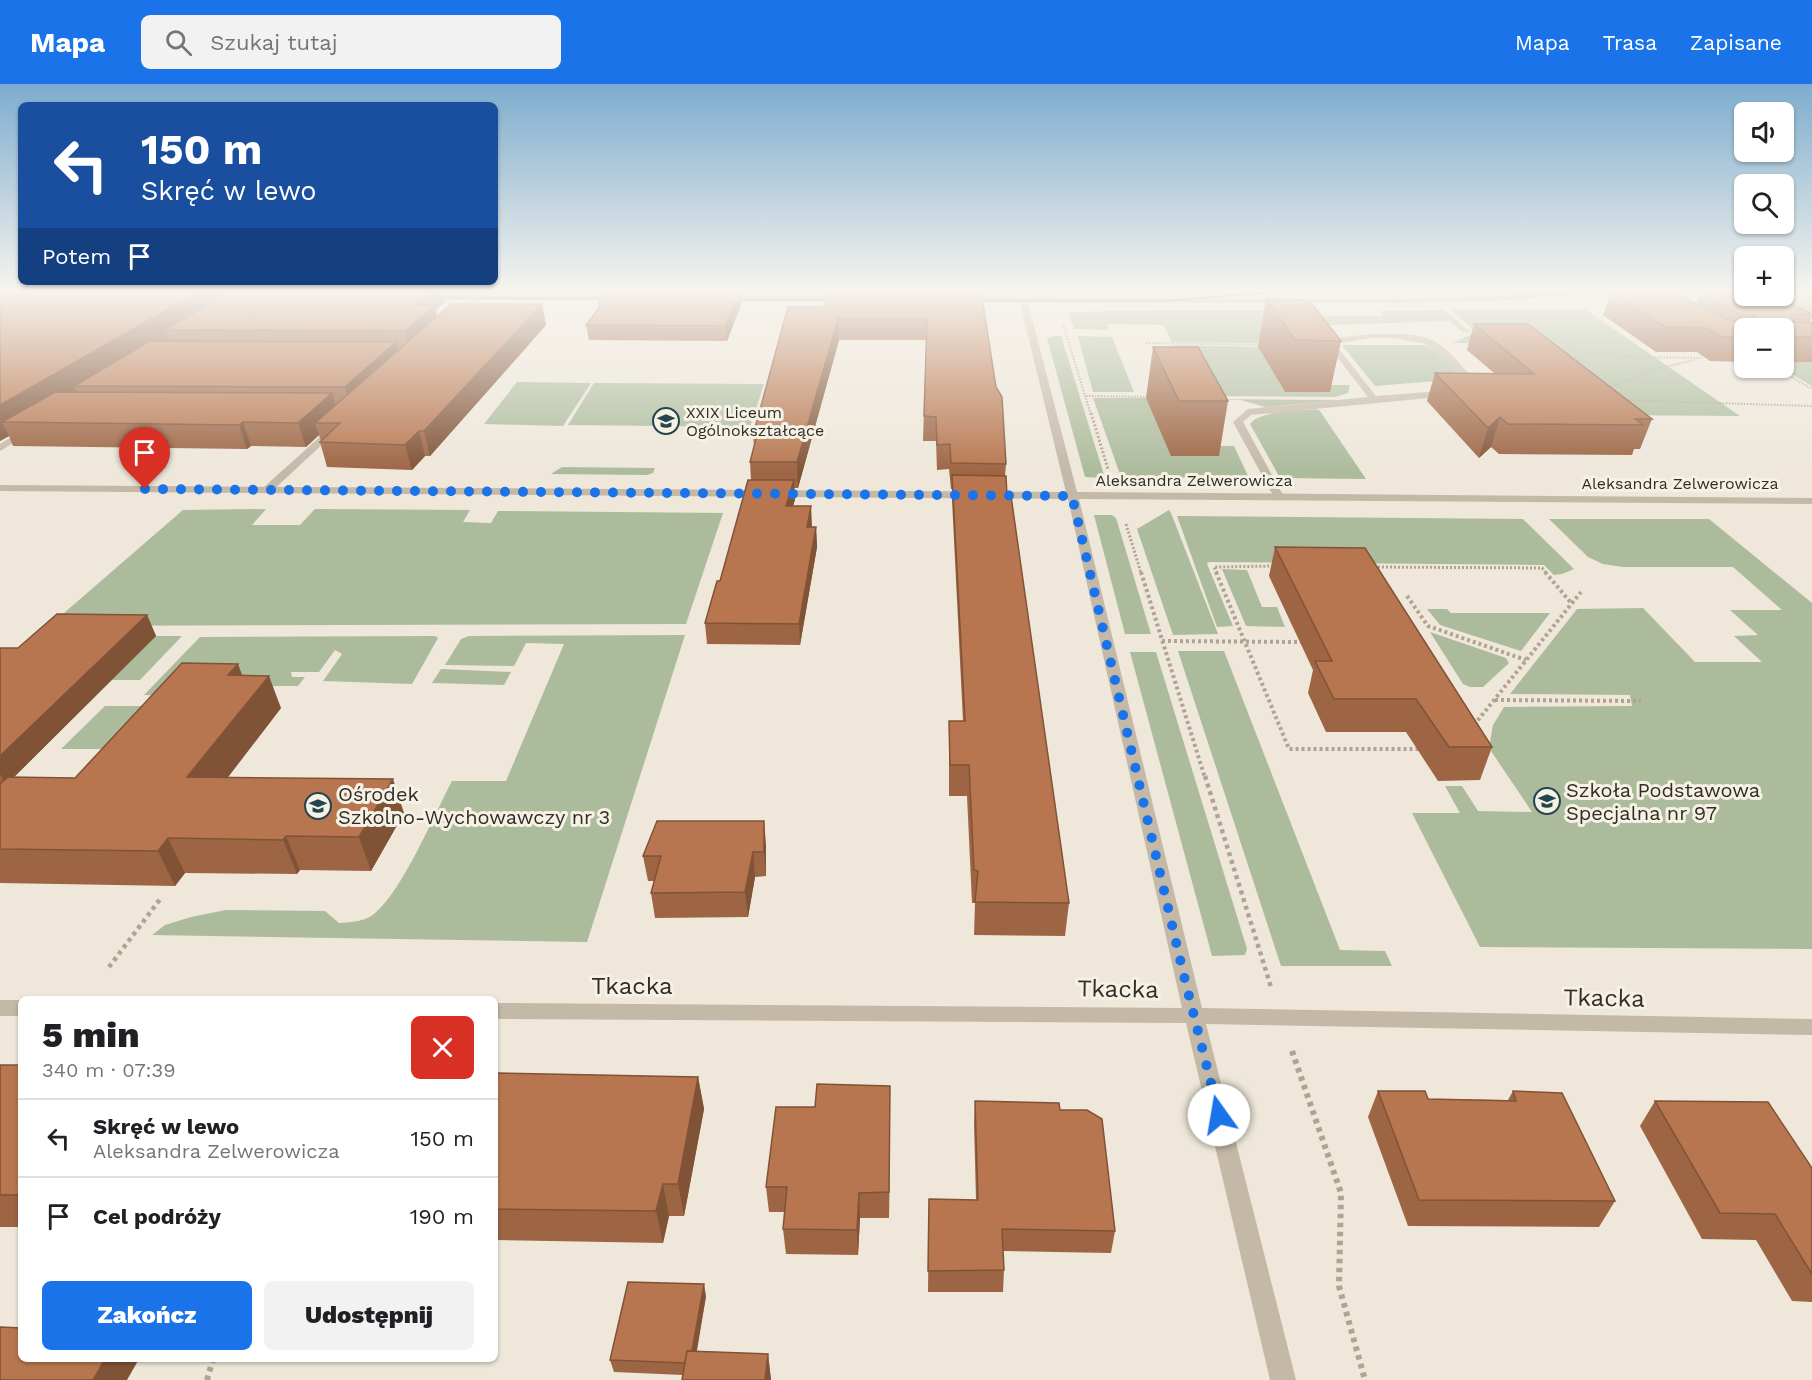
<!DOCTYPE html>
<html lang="pl">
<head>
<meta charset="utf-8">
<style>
  :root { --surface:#fff; --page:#f2f2f2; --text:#202124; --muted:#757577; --line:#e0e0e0; --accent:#1a73e8 }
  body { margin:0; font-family:"Work Sans",sans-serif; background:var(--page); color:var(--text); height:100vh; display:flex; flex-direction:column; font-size:22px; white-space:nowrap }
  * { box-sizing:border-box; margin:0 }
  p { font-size:20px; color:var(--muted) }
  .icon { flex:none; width:33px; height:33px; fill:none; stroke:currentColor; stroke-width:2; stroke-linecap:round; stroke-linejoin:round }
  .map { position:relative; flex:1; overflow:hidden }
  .details { position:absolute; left:18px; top:912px; width:480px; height:366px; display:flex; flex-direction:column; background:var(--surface); border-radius:9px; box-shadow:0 2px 4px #0004 }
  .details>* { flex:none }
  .guide { position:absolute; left:18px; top:18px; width:480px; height:183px; border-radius:9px; box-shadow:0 2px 4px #0004; background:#1a4fa0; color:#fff; overflow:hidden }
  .buttons { position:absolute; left:1734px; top:18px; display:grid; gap:12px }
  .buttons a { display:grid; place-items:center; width:60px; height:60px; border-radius:9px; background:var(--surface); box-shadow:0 2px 4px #0004; font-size:30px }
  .pin { position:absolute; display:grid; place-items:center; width:51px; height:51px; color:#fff; margin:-62px -26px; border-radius:50% 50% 50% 0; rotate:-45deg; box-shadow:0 0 6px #0007 }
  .pin .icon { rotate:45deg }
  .me { position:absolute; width:66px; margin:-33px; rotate:347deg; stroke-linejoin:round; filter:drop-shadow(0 0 4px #0008) }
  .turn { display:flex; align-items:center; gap:21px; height:126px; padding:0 24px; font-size:27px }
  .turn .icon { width:78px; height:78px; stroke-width:2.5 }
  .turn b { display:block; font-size:42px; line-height:51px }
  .then { display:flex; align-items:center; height:57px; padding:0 24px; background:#0003; gap:12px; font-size:22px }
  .round { display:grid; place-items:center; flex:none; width:63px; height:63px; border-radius:9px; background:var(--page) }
  .headline { display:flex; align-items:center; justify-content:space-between; height:102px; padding:0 24px }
  h1 { font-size:36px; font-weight:800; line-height:45px }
  .cta { display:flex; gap:12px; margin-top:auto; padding:12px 24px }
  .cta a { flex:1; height:69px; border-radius:9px; background:var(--accent); color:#fff; font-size:24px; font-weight:800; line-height:69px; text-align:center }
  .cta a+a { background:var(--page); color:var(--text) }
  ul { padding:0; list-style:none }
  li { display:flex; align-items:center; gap:18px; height:78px; padding:0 24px; border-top:2px solid var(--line) }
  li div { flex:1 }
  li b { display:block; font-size:22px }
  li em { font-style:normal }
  header { display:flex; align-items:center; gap:36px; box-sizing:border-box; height:84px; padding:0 30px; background:var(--accent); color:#fff }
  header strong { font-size:28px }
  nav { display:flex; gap:33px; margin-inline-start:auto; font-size:21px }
  .search { width:420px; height:54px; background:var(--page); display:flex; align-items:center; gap:15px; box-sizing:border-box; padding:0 21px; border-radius:9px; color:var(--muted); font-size:22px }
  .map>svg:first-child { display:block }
  .green { fill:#acbb9c }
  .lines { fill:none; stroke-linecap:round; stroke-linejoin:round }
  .path-far4 { stroke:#b0a392; stroke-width:2; stroke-dasharray:1.5 1.5; stroke-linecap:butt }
  .path-far3 { stroke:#b0a392; stroke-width:3; stroke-dasharray:2 2; stroke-linecap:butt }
  .path-far2 { stroke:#b0a392; stroke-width:4; stroke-dasharray:3 3; stroke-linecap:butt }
  .path-far1 { stroke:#b0a392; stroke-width:4.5; stroke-dasharray:4 4; stroke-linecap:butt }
  .path { stroke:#b0a392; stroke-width:6; stroke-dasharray:4.5 4.5; stroke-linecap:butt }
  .lane { fill:#c4b8a7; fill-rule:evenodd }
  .street { fill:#c4b8a7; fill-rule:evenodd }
  .secondary { fill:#978879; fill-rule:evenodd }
  .tram { stroke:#322c27; stroke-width:1.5 }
  .wall { fill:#9d6544 }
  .shaded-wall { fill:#805337 }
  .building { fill:#b7764f; stroke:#805337; stroke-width:1.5 }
  .route { stroke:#1a73e8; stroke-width:10; stroke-dasharray:0 18 }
  .labels { text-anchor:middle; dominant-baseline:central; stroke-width:6; stroke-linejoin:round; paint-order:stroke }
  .far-poi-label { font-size:16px; fill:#322c27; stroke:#f6f1e5; text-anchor:start }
  .far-street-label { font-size:16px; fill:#322c27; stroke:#f6f1e5 }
  .poi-label { font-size:20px; fill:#322c27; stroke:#f6f1e5; text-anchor:start }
  .near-street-label { font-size:24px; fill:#322c27; stroke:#f6f1e5 }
</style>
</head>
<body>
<header>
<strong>Mapa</strong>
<div class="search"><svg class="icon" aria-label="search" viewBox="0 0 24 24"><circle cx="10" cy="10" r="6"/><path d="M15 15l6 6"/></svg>Szukaj tutaj</div>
<nav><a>Mapa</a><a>Trasa</a><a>Zapisane</a></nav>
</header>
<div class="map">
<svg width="1812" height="1296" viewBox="0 0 1812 1296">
  <rect width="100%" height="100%" fill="#eee7da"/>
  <g class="green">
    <polygon points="1812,207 1812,230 1770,229 1769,212"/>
    <polygon points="1514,225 1586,226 1740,332 1613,331 1526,259 1453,259 1476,248 1451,226"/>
    <polygon points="1169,226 1308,226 1312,232 1384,232 1380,227 1444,226 1468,246 1460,246 1450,237 1303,242 1316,260 1172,258 1163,241 1107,240 1109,246 1074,245 1069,228"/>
    <polygon points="1054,252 1061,252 1105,394 1085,393 1047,254"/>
    <polygon points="1078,252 1112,253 1134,308 1093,308"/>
    <polygon points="1174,261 1258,263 1285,308 1325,301 1350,301 1348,309 1335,313 1212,312 1199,309"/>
    <polygon points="1342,261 1427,261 1459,290 1440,288 1436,297 1375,302"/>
    <polygon points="1784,269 1812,269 1812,302 1781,284 1784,284"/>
    <polygon points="517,298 591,299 563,342 484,340"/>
    <polygon points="594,299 764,300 750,343 568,341"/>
    <polygon points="1093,314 1146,314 1214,362 1234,362 1249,394 1121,393"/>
    <polygon points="1218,315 1339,316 1265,323 1241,316"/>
    <path d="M1317,325L1320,327L1366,395L1280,394L1250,340C1260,326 1300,327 1317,325Z"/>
    <polygon points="562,383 655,384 653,389 647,391 551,390"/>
    <polygon points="266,425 252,441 300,441 315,425 470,426 463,438 491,439 498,427 723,429 686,540 49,542 183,426"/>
    <polygon points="1169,426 1171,429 1218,550 1173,551 1137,445"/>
    <polygon points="1094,431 1112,431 1116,434 1151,550 1125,550"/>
    <polygon points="1177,432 1523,435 1574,485 1562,490 1554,491 1544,481 1209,478 1207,480 1233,542 1217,543"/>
    <polygon points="1549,435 1709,435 1812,519 1812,865 1480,863 1412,729 1460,729 1445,702 1462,702 1478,727 1532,728 1489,664 1493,641 1504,623 1632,622 1630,611 1510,610 1577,525 1643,524 1695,578 1762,578 1734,552 1758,551 1730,526 1782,526 1733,483 1623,483 1603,480 1588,473"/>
    <polygon points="1222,485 1247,486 1262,523 1277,523 1285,543 1246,542"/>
    <polygon points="1427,525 1447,525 1451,529 1550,529 1521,567 1440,541"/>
    <polygon points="1430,548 1506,574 1509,579 1483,603 1470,603 1463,600"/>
    <path d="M685,551L587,858L152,851L165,841L191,833L226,826L325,827L339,839C351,838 364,838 374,830C402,808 434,731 452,697H506L564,560L526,559L514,582L445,581L461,555L469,552Z"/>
    <polygon points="156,552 182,552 140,596 111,596"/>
    <polygon points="435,552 438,554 412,600 323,597 342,570 335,566 319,588 291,588 292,593 305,593 298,602 257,602 250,612 144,611 200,553"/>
    <polygon points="1178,567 1224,567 1340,866 1385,867 1392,882 1281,882"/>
    <polygon points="1130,568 1156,568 1247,865 1245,871 1212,872"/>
    <polygon points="441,585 511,588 504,601 432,599"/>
    <polygon points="105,622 155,622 116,665 61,665"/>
  </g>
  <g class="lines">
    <g class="path-far4">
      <polyline points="1063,240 1091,331"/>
      <polyline points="1462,247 1471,247"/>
      <polyline points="1146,259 1262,261"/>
      <polyline points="1556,265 1635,273 1702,274"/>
      <polyline points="1776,284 1812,305"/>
      <polyline points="1787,291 1801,276"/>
      <polyline points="1605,305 1660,284 1695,276"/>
      <polyline points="1086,312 1151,313"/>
      <polyline points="1621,316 1812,322"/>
    </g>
    <g class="path-far3">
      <polyline points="1091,329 1108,385"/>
      <polyline points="1126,440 1141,489"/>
      <polyline points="1374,483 1542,484 1546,489"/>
      <polyline points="1217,489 1214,483 1273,482"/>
    </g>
    <g class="path-far2">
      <polyline points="1141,488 1205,694"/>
      <polyline points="1216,488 1289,665 1421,665"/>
      <polyline points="1545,488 1572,520"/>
      <polyline points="1407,512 1428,542 1526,576"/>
      <polyline points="1162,557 1302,558"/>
      <polyline points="1495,616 1641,617"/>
      <polyline points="1474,641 1581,508"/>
    </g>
    <g class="path-far1">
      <polyline points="1205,692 1271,903"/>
      <polyline points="109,883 161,814"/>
    </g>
    <g class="path">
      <polyline points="1292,967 1341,1109 1339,1202 1365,1296"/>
      <polyline points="207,1296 213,1275"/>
    </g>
    <g class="lane">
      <polygon points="1146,207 1153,207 1157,218 1151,218"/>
      <polygon points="475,211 482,213 458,236 452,236 452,232"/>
      <path d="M1371,250C1389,250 1415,248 1432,256C1448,264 1465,285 1476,299L1468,306L1440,313L1251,331L1243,338L1284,413L1279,416L1275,415L1233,338L1248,325L1368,313L1327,260L1334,254ZM1371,254H1394L1426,260L1467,299L1440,307L1376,312L1335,260Z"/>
      <polygon points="333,341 341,343 271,408 263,408 263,404"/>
      <polygon points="25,345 33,347 0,367 0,360"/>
    </g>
    <g class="street">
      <polygon points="560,207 567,207 561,216 555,216"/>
      <polygon points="1023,213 1027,215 1077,408 1812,414 1812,420 1079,415 1202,924 1812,935 1812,951 1206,940 1296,1296 1270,1296 1186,939 495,935 495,919 1182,924 1068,415 0,407 0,401 1066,408 1019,215"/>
      <rect x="0" y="916" width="21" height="16"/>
    </g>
    <g class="secondary">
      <path d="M1577,207H1620L1494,217L1394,219L964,217L960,215L964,213C1168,214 1373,221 1577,207Z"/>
      <polygon points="427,211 616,212 620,214 616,216 424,215"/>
      <polygon points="718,212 847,213 851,215 847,217 721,216 718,216"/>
    </g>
    <g class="tram">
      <polyline points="429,214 615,215"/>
      <polyline points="726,216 843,216"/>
      <polyline points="966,217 1161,217 1290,207"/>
    </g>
  </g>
  <g class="wall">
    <polygon points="0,207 457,207 455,209 444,209 446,217 436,226 437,232 542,220 546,241 430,372 425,372 412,386 327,383 320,358 321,357 319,351 306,363 251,362 247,365 13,362 9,352 0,357"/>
    <polygon points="596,207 746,207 745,210 741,210 742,218 727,257 589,256 586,241 600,222 598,221"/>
    <polygon points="981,207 1006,380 1005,392 1007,412 1069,819 1065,852 974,851 975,819 972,819 967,712 949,712 949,637 963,637 952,416 952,405 951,405 949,385 937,386 936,357 923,357 926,256 839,256 798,404 794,404 795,415 793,422 811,443 816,443 817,463 800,561 707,560 705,539 720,497 751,396 750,378 754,363 753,351 824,223"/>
    <polygon points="1611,209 1696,220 1701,210 1812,230 1812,233 1810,238 1812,239 1812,278 1784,278 1784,244 1744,244 1744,278 1710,277 1697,268 1656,268 1603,231"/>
    <polygon points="1266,215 1341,257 1330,308 1285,308 1258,263"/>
    <polygon points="1474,240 1652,335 1640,365 1634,365 1632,371 1499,370 1491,363 1479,374 1427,317 1435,289 1494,289 1467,266"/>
    <polygon points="1153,263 1228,317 1219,372 1171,372 1146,314"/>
    <polygon points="1275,463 1492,663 1480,696 1438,697 1406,648 1326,648 1308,609 1313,586 1269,492"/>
    <polygon points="147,531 156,552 14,693 75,694 243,592 281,624 228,693 404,729 371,787 300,786 297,790 185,789 175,802 0,799 0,564 18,564"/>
    <polygon points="766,761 766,792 755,793 748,833 655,834 651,809 654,797 648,797 643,772"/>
    <rect x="0" y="981" width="21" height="162"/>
    <polygon points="495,989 698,993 704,1025 684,1132 669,1132 663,1159 495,1156"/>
    <polygon points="890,1002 889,1134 860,1134 858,1171 786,1170 783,1145 785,1128 769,1128 766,1103 815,1023"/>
    <polygon points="1378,1007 1428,1015 1508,1016 1513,1007 1615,1117 1599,1143 1408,1142 1368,1033"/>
    <polygon points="975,1017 1060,1026 1115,1147 1111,1169 1003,1167 1004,1186 1003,1208 928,1208 929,1115 976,1116 974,1039"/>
    <polygon points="1655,1017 1812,1084 1812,1218 1792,1217 1756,1156 1702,1155 1640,1042"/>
    <polygon points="706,1212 697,1267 768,1270 771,1296 682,1296 683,1291 614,1288 610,1276"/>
  </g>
  <g class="shaded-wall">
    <polygon points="200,207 229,207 165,246 169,255 91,302 74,302 78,310 2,338 9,352 0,357 0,321"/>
    <polygon points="431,207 443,207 446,217 436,226 439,241 410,267 405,247 415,221"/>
    <polygon points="739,207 741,207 742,218 727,257 725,242"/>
    <polygon points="542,220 546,241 430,372 424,347"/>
    <polygon points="838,235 839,256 798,404 797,378"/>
    <polygon points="396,258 400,276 350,322 345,303"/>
    <polygon points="332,309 339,332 315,339 319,351 306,363 298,339"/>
    <polygon points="1500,333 1491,363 1479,374 1488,344"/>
    <polygon points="243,338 251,362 247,365 239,341"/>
    <polygon points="419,347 425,372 412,386 405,361"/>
    <polygon points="794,396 795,415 788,442 786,422"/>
    <polygon points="811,422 812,441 808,463 807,443"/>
    <polygon points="816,443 817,463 800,561 799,540"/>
    <polygon points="147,531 156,552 6,701 0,690 0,672"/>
    <polygon points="238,580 250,612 228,591"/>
    <polygon points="269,592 281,624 202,727 187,693"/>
    <polygon points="393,695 404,729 371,787 359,753"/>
    <polygon points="764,737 766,761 766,792 764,768"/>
    <polygon points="286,752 300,786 297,790 283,756"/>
    <polygon points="168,754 185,789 175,802 158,767"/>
    <polygon points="753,768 755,793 748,833 745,808"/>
    <polygon points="698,993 704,1025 684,1132 678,1100"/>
    <polygon points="890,1002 890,1027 889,1134 889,1108"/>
    <polygon points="663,1100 669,1132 663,1159 656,1127"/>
    <polygon points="859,1109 860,1134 858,1171 857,1146"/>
    <polygon points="704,1200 706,1212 692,1292 690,1279"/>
    <polygon points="768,1270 771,1296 765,1296"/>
    <polygon points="105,1275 139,1275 127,1296 93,1296"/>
  </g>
  <g class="building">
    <polygon points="0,207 200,207 0,321"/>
    <polygon points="230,207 431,207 415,221 435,221 405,247 165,246"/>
    <polygon points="597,207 739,207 725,242 586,241 606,214"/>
    <polygon points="827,207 981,207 996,303 1002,313 1006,380 951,379 950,360 937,361 936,333 924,332 927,235 838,235 797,378 750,378 757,351 753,351 788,223 824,223"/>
    <polygon points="1611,209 1674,209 1731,237 1754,238 1756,236 1755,231 1737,229 1701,210 1744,210 1744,212 1776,212 1812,230 1794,230 1792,232 1793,238 1812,239 1812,253 1784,253 1784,244 1744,244 1744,253 1720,253 1706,244 1665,243"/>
    <polygon points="1266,215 1309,216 1341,257 1295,256"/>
    <polygon points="451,220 542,220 424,347 419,347 405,361 320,358 340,339 315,339"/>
    <polygon points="1474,240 1528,240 1652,335 1635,335 1643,341 1508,340 1500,333 1488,344 1435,289 1534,290"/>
    <polygon points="150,257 396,258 345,303 74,302"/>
    <polygon points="1153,263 1198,263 1228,317 1179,317"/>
    <polygon points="55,308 332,309 298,339 243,338 239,341 2,338"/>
    <polygon points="952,391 1006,392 1007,412 1011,412 1018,461 1069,819 975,818 978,787 974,786 969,681 950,681 949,637 965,637"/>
    <polygon points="748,396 794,396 786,422 811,422 807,443 816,443 799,540 705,539 717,497 720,497"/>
    <polygon points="1275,463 1365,464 1492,663 1449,663 1416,615 1334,615 1315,577 1332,577"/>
    <polygon points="57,530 147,531 0,672 0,564 18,564"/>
    <polygon points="182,579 238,580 228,591 269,592 187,693 393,695 359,753 286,752 283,756 168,754 158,767 0,765 0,700 8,693 75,694"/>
    <polygon points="657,737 764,737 764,768 753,768 745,808 651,809 661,772 643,772"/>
    <rect x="0" y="981" width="21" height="130"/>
    <polygon points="495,989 698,993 678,1100 663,1100 656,1127 495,1125"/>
    <polygon points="817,1000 890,1002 889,1108 859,1109 857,1146 783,1145 787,1103 766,1103 776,1023 815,1023"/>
    <polygon points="1378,1007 1425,1007 1428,1015 1516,1017 1513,1007 1562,1009 1615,1117 1419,1116"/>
    <polygon points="975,1017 1059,1019 1060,1026 1087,1026 1102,1035 1115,1147 1002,1145 1004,1186 928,1187 929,1115 978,1116"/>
    <polygon points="1655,1017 1768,1018 1812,1084 1812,1190 1775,1130 1720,1129"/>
    <polygon points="628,1198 704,1200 692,1267 687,1267 685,1279 610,1276"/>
    <polygon points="0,1243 21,1244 21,1275 105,1275 93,1296 0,1296"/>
    <polygon points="687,1267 768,1270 765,1296 682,1296"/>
  </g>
  <linearGradient id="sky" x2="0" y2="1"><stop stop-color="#7dacce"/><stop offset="0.53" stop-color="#f7f4ee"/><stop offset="1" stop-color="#f7f4ee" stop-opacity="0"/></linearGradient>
  <rect width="1812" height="389" fill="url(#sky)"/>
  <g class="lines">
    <polyline class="route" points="145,405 1072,412 1183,888 1219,1031"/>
  </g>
  <defs>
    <symbol id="school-ring" viewBox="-11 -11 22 22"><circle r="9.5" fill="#f6f1e5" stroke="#22454e" stroke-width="1.5"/><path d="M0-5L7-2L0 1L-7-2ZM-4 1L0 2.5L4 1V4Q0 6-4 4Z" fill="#22454e"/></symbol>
    <symbol id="university-ring" viewBox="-11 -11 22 22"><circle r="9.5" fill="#f6f1e5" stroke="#22454e" stroke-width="1.5"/><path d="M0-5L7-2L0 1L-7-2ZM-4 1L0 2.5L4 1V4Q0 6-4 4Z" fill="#22454e"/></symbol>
  </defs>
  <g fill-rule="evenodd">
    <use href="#school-ring" x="651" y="322" width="30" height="30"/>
    <use href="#school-ring" x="1532" y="702" width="30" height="30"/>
    <use href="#university-ring" x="303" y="707" width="30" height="30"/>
  </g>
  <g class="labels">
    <g class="far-poi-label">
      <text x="686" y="328">XXIX Liceum<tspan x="686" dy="18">Ogólnokształcące</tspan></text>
    </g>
    <g class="far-street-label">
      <text x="1194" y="396">Aleksandra Zelwerowicza</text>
      <text x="1680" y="399">Aleksandra Zelwerowicza</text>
    </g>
    <g class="poi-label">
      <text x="1566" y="706">Szkoła Podstawowa<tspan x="1566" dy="23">Specjalna nr 97</tspan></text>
      <text x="338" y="710">Ośrodek<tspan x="338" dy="23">Szkolno-Wychowawczy nr 3</tspan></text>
    </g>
    <g class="near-street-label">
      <text x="632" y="902">Tkacka</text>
      <text transform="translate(1118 905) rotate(1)">Tkacka</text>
      <text transform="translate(1604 914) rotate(1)">Tkacka</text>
    </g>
  </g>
</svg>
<div class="buttons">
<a><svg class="icon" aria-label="sound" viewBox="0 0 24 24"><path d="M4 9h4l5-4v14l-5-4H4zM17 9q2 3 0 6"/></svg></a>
<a><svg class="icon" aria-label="search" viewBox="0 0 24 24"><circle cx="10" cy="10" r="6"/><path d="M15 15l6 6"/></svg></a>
<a>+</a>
<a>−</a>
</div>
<div class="pin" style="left:145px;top:405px;background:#d93025"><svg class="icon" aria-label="arrive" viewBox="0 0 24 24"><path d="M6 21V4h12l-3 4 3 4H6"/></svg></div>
<svg class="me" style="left:1219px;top:1031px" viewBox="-20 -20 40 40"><circle r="19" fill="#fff"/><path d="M0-13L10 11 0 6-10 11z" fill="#1a73e8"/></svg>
<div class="guide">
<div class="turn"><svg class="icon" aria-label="left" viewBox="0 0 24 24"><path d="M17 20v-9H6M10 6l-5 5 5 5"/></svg><div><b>150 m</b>Skręć w lewo</div></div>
<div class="then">Potem<svg class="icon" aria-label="arrive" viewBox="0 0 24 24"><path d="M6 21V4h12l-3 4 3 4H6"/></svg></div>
</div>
<section class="details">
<div class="headline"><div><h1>5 min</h1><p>340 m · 07:39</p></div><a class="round" style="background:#d93025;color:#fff"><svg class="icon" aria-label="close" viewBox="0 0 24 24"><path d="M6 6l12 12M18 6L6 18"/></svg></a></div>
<ul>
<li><svg class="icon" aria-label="left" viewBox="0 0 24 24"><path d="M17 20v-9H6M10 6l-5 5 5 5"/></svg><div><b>Skręć w lewo</b><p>Aleksandra Zelwerowicza</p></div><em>150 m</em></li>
<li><svg class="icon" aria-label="arrive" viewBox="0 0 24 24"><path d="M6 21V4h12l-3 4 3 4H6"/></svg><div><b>Cel podróży</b></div><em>190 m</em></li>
</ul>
<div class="cta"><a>Zakończ</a><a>Udostępnij</a></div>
</section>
</div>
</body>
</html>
